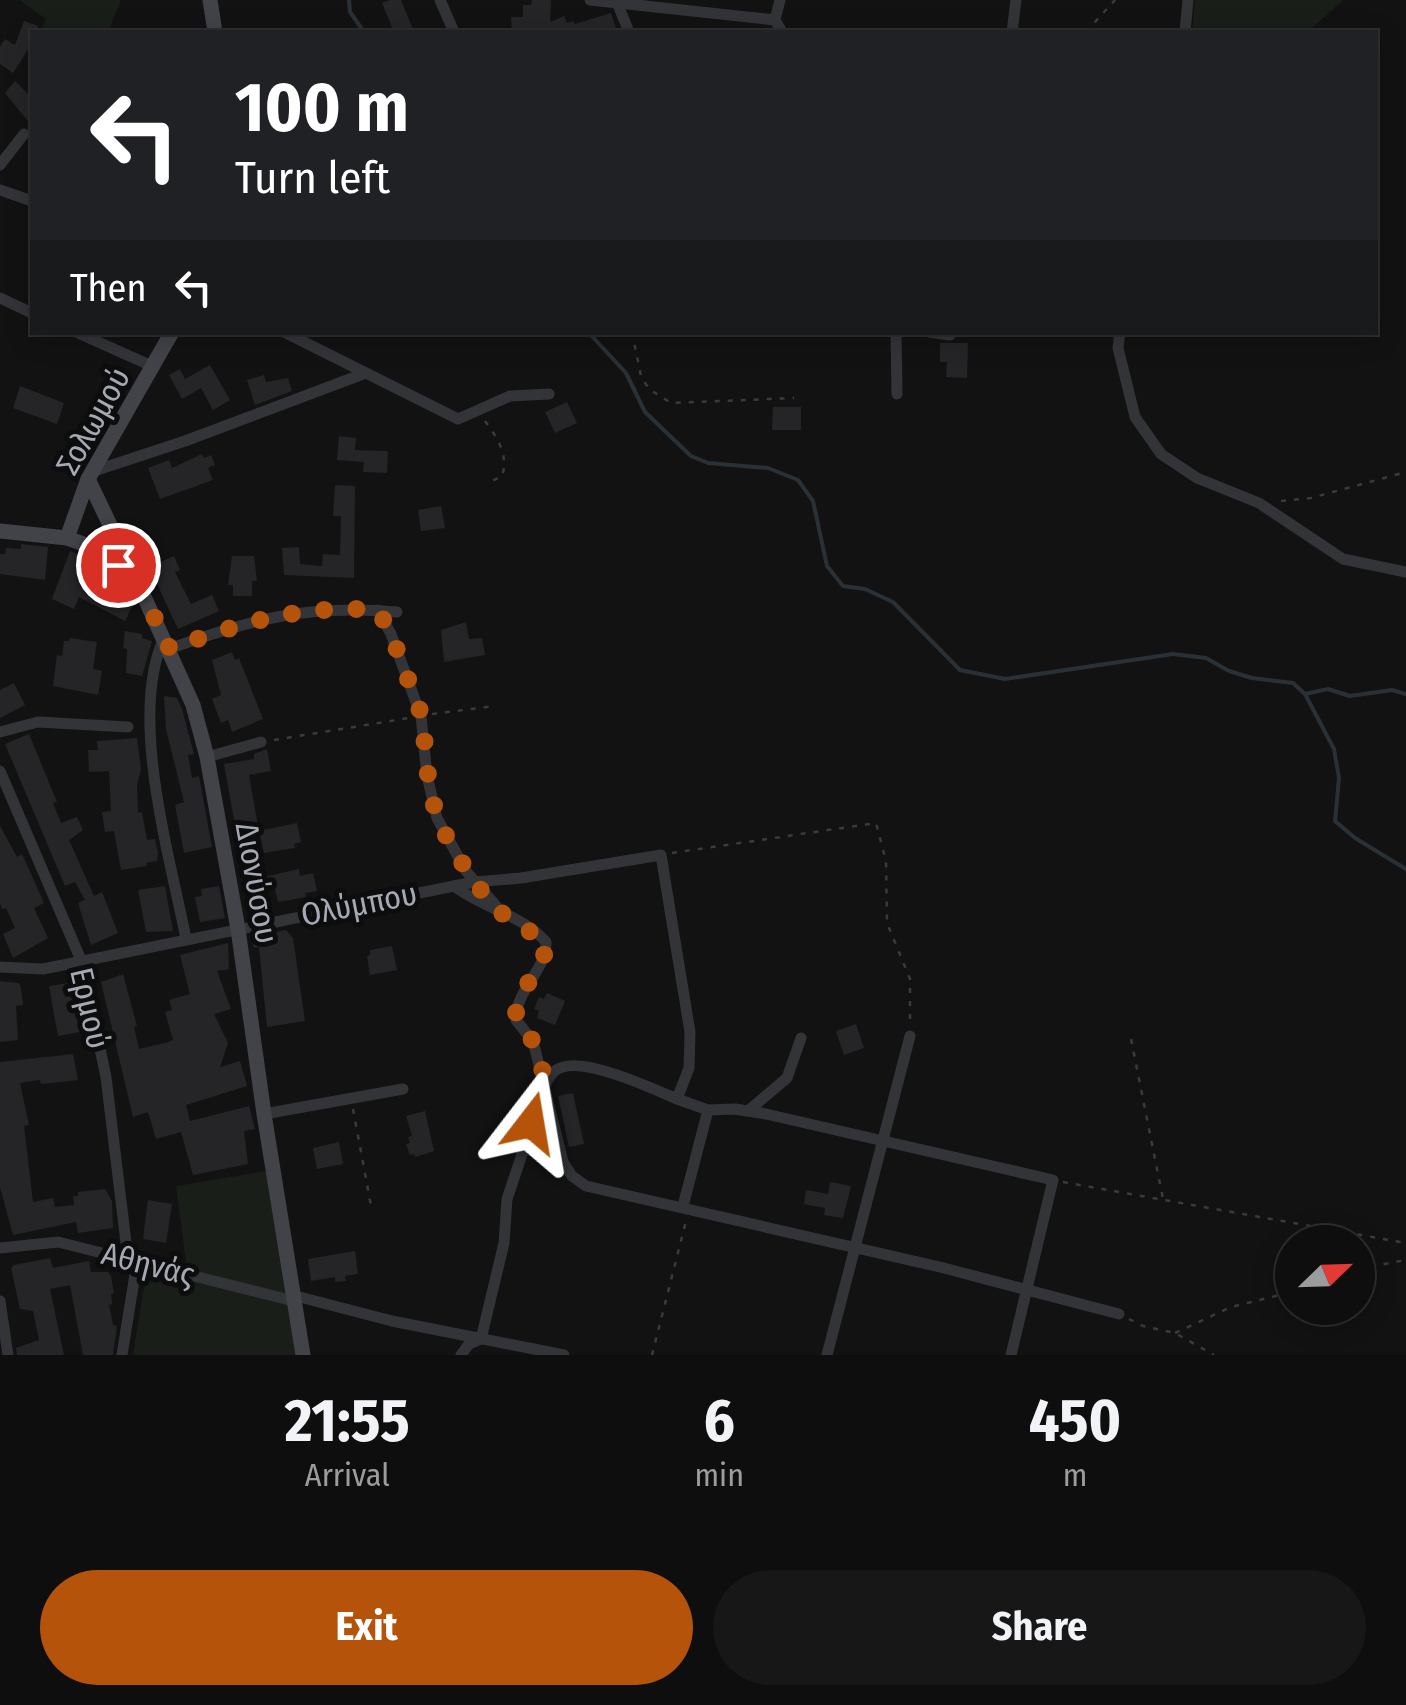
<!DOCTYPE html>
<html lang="en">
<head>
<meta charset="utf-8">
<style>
  :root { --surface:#0e0e0e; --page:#171717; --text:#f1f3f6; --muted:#9b9c9e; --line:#2e2e2e; --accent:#b45309 }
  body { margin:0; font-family:"Fira Sans Condensed",sans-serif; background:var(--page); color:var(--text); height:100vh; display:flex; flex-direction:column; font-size:38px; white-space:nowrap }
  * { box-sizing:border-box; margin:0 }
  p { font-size:32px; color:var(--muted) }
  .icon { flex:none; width:55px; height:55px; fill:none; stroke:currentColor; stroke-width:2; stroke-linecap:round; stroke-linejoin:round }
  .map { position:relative; height:1355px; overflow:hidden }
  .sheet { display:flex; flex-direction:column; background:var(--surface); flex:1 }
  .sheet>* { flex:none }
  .banner { position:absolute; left:30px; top:30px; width:1348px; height:305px; border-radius:0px; box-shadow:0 5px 25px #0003,0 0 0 2px var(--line); background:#202124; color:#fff; overflow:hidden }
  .needle { width:65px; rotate:67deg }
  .buttons { position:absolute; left:1275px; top:1225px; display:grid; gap:20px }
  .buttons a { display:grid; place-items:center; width:100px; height:100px; border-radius:50%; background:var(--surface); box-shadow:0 5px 25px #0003,0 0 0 2px var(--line); font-size:50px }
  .pin { position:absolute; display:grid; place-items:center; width:85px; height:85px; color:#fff; margin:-42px; border:5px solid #fff; border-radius:50%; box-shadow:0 2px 10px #0007 }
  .me { position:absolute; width:110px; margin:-55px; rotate:14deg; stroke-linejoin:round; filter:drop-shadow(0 0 8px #0008) }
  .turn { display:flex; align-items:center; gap:35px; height:210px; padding:0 40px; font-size:45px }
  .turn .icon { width:130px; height:130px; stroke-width:2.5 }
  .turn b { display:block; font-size:70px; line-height:85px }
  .then { display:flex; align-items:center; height:95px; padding:0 40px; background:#0003; gap:20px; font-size:38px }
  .eta { display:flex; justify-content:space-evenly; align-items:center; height:170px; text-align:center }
  .eta b { font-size:60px; font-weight:700; line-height:70px }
  .action { display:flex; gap:20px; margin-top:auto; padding:20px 40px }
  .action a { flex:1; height:115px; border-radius:60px; background:var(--accent); color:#fff; font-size:40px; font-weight:700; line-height:115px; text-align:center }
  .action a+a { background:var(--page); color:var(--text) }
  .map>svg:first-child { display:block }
  .green { fill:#191e19 }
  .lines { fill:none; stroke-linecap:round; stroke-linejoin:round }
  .stream { stroke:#293136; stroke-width:4 }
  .building { fill:#252527 }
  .path { stroke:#393b3f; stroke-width:2.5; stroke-dasharray:5 8; stroke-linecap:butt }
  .street { stroke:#333438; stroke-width:11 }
  .secondary { stroke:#414348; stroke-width:15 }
  .route { stroke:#b45309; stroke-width:18; stroke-dasharray:0 32.4 }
  .labels { text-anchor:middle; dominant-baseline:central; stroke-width:10; stroke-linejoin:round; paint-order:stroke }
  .street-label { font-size:32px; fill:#a5a9b3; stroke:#0d0d0e }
</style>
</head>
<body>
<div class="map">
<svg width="1406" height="1355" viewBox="0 0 1406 1355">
  <rect width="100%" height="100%" fill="#121213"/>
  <g class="green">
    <polygon points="19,0 121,0 108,32 40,32 46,19"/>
    <polygon points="1195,0 1343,0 1308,32 1192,32"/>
    <polygon points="266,1171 297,1355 133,1355 147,1269 182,1277 186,1261 176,1186"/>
  </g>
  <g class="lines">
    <g class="stream">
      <polyline points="349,0 350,12 364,32"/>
      <polyline points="588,332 626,373 645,412 691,456 708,463 768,468 798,480 813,501 827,566 843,586 865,589 893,602 960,670 1005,679 1173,654 1206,658 1229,671 1252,678 1293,683 1305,694 1334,749 1339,778 1335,821 1355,838 1406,869"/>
      <polyline points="1305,694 1328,689 1350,696 1392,690 1406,694"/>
    </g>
  </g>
  <g class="building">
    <polygon points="390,0 401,0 414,32 394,32 382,3"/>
    <polygon points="532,0 551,0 550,22 564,16 567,23 573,21 575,24 611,13 617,32 512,32 511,17 523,17 523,5 531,5"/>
    <polygon points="24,21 38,26 29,48 13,73 0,64 0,47 5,39 15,45"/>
    <polygon points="15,81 32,98 32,126 5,93"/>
    <polygon points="940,343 968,343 967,378 946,377 947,362 940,362"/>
    <polygon points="210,365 230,400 213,410 201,388 182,399 169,375 180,369 185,379"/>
    <polygon points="264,375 266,382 288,378 292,391 255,405 247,380"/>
    <polygon points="20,386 64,403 57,424 13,408"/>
    <polygon points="567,402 577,423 555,433 545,412"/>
    <polygon points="773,407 801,407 801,430 772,430"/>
    <polygon points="339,436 356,438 355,450 388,451 387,473 363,472 364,462 337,460"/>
    <polygon points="202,454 204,458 211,455 215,465 208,468 213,480 160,499 148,468 169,460 172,468"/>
    <polygon points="335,485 355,486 354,578 284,575 282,548 299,547 300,564 322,566 323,554 340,555 341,516 333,516"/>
    <polygon points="441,506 445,528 421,531 418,510"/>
    <polygon points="21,544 48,547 45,580 0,574 0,554 5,554 6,548 21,549"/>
    <polygon points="70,551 90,559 87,566 117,581 131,597 128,603 133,605 125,621 79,597 74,609 52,599"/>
    <polygon points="174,556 180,570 175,572 191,604 212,595 219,611 178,629 149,567"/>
    <polygon points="232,556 254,556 257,581 252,581 252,596 233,596 233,585 228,585"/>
    <polygon points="466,622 469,639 482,638 485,655 444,662 441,630"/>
    <polygon points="125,631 142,634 142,638 152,641 142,676 126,673 127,649 123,648"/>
    <polygon points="70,638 97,642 93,669 102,671 98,695 53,686 57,655 62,656 64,641 69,641"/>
    <polygon points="232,652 235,660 239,658 263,719 232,732 228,720 221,723 212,699 221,695 212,660"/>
    <polygon points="14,683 25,705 0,718 0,690"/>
    <polygon points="164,696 177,698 182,709 194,754 188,755 192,778 199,776 212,847 184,853 175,805 184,802 166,729"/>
    <polygon points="29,734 57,802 53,803 61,823 77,817 83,830 69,840 94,896 102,892 118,933 91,945 78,903 85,900 75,882 65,886 5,744"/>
    <polygon points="137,738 141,769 137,785 138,813 142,812 147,840 155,839 158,853 157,861 146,863 147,866 121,870 114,831 105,832 102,812 111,811 109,771 89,772 88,750 98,750 97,741"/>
    <polygon points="267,749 271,771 249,775 258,826 236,831 224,764 254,759 254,754"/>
    <polygon points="297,823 301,842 294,844 295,848 264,853 259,831"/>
    <polygon points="0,826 17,857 22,854 44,903 34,908 48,938 13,958 3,934 15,928 6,908 2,909 0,903"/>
    <polygon points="299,869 300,876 313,873 317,891 305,893 306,897 278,902 275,888 267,889 264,877"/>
    <polygon points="165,886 173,931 146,932 138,890"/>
    <polygon points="219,886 225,918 200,922 195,897 202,896 201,889"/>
    <polygon points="286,930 293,938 305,1021 267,1027 259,947 254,948 251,937"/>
    <polygon points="228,943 229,969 217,971 231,1009 214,1014 228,1043 220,1067 240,1061 247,1086 186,1105 190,1121 249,1106 255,1129 244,1131 248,1164 193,1175 181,1132 156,1139 148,1112 133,1117 101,982 123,974 137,1026 134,1027 139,1049 165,1043 173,1040 165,1012 172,1010 169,1000 190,994 180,955"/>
    <polygon points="392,946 397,970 370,975 367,956 370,955 370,950"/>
    <polygon points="0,981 19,983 21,988 23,1005 16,1006 18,1040 0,1042"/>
    <polygon points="69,983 80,1032 58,1036 49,986"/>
    <polygon points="547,993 565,1001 555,1025 537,1018 539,1011 534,1009 539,997 544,999"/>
    <polygon points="856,1024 864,1048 844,1055 836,1031"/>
    <polygon points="73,1054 78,1080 41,1084 40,1080 20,1083 29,1125 24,1126 33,1202 53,1198 55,1207 74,1205 73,1196 78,1196 78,1192 105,1189 112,1201 113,1228 78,1233 76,1222 13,1235 0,1187 0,1062"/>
    <polygon points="573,1093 584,1144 569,1147 558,1096"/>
    <polygon points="425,1111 434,1151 415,1157 414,1154 410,1155 406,1144 410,1143 408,1137 412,1136 406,1116"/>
    <polygon points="339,1142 343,1164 317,1169 313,1148"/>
    <polygon points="830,1182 851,1186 843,1218 824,1215 825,1208 804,1204 806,1190 828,1194"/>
    <polygon points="148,1200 172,1204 166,1243 143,1239"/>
    <polygon points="355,1251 358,1274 345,1276 346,1281 335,1282 335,1277 311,1281 308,1259"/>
    <polygon points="50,1258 53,1268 89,1261 91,1272 108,1272 111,1276 114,1293 111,1294 112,1304 109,1305 113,1325 117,1326 113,1355 83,1355 70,1285 50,1289 64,1355 17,1355 16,1348 39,1340 33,1311 20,1309 11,1268 14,1265"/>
  </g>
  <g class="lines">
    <g class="path">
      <polyline points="1086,32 1115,0"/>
      <polyline points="632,332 641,376 649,389 671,403 794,398"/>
      <path d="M485,421C497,437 509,455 502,476L488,483"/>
      <polyline points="1281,501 1311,498 1406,472"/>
      <polyline points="432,714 495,706"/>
      <polyline points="274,740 409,718"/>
      <polyline points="672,853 876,823 886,861 887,923 910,979 910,1023"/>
      <polyline points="1131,1039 1163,1199"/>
      <polyline points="353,1109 371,1206"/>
      <polyline points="1063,1182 1406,1243"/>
      <polyline points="1358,1269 1406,1260"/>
      <polyline points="1129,1319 1143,1326 1175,1333 1214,1355"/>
      <polyline points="1175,1333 1231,1307 1292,1292"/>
      <polyline points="652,1355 686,1221"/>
    </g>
    <g class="street">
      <polyline points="440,0 454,32"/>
      <polyline points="590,0 775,20"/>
      <polyline points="616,0 629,32"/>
      <polyline points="780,0 775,20 782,32"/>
      <polyline points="1012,32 1016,0"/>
      <polyline points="1185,32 1188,0"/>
      <polyline points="0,165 24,134"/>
      <polyline points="0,190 32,201"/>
      <polyline points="0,298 32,313"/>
      <polyline points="76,332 154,367"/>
      <polyline points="284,332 458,419 510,396 549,394"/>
      <polyline points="896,332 897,394"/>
      <polyline points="929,332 950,335"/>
      <polyline points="1120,332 1118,348 1135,417 1161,454 1197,478 1259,503 1343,559 1406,572"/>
      <polyline points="94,471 185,441 363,374"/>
      <polyline points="378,610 391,634 421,716 427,776 437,818 466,871 498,908"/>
      <path d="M164,638C128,716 170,856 186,939"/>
      <path d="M169,649C252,619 308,604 397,612"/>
      <polyline points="0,732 38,722 128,727"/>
      <polyline points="207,757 261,742"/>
      <polyline points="0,771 81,960 106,1077 128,1259"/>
      <path d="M454,886C482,908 523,915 546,942C547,970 515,990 516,1020L531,1039L535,1049L563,1162L572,1176L586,1186L940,1267L1119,1314"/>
      <polyline points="0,967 43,969 474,882 521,878 661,855 690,1032 689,1068 677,1099 708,1110"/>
      <polyline points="748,1111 787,1078 801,1038"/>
      <polyline points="264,1114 403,1089"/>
      <polyline points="683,1206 708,1110 735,1109 766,1114 1053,1180 1011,1355"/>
      <polyline points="0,1248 58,1242 294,1301"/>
      <polyline points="292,1295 392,1321 564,1355"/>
      <polyline points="0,1301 8,1355"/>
      <polyline points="122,1355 137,1262"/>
      <path d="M461,1355L469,1344L481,1339L504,1243L507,1199L546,1083C550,1076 554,1069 563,1067C589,1059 651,1088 677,1099"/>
      <polyline points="827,1355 910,1036"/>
    </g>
    <g class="secondary">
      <polyline points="210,0 215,32"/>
      <polyline points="88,479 134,575"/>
      <polyline points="0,531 67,538 92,547 118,565 142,592 193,705 207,757 238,929 264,1114 303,1355"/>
      <polyline points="67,538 88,479 172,332"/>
    </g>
  </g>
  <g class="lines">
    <path class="route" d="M118,565L142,592L170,649C238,623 304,604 378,610L391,634L422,716L430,795L447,838L474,882L500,912L546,942C547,968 517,987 516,1014C515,1027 526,1030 532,1040C549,1073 544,1091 531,1123"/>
  </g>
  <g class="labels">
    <g class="street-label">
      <text transform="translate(93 421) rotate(-61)">Σολωμού</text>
      <text transform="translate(257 883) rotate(80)">Διονύσου</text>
      <text transform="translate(359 904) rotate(-11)">Ολύμπου</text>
      <text transform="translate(90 1008) rotate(77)">Ερμού</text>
      <text transform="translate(148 1264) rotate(14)">Αθηνάς</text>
    </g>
  </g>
</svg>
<div class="buttons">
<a><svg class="needle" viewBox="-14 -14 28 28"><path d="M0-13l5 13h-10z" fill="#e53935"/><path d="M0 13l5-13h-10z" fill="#9b9c9e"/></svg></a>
</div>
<div class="pin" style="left:118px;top:565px;background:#d93025"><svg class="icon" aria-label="arrive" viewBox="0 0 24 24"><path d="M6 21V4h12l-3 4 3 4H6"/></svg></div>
<svg class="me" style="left:531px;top:1123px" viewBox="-20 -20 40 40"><path d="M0-17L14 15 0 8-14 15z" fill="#b45309" stroke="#fff" stroke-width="4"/></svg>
<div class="banner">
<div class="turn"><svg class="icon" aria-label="left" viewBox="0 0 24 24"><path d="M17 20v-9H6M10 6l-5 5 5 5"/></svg><div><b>100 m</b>Turn left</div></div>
<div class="then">Then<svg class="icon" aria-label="left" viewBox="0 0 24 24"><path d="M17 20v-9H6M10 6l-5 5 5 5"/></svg></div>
</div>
</div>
<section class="sheet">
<div class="eta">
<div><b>21:55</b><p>Arrival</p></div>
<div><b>6</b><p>min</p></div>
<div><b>450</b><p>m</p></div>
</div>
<div class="action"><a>Exit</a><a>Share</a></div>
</section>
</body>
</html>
